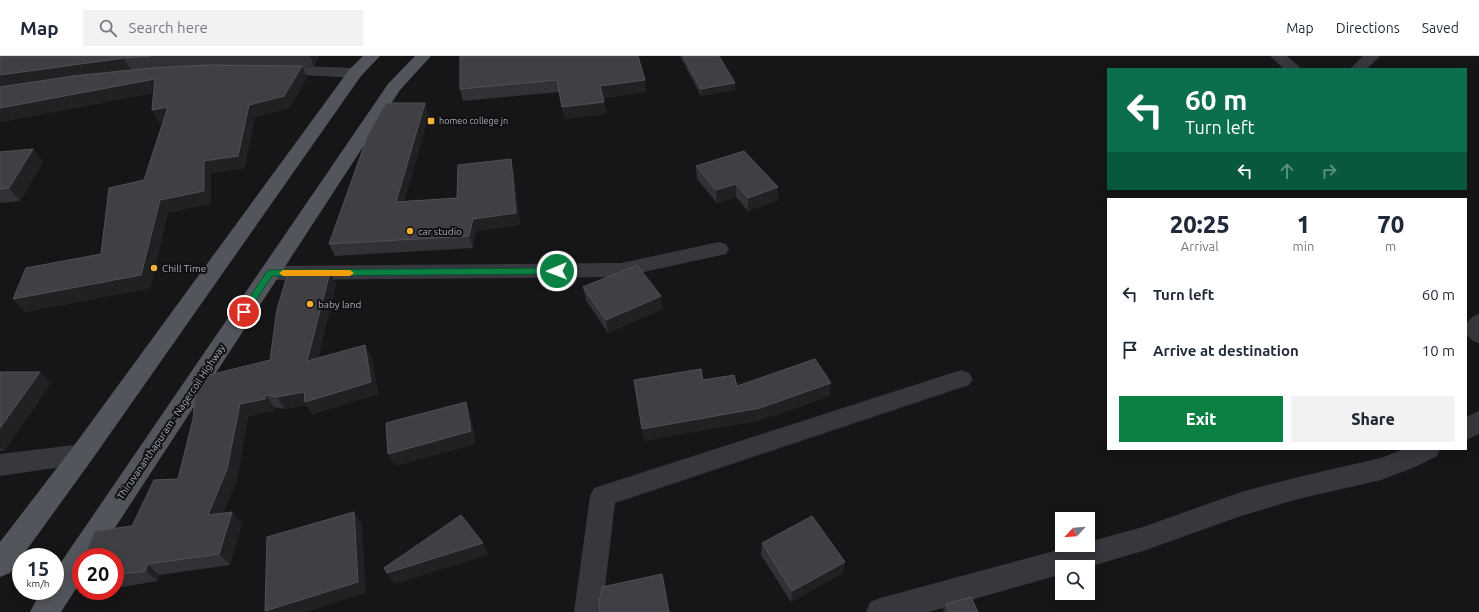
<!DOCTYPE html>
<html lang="en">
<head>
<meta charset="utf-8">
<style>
  :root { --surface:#fff; --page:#f2f2f3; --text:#1f2937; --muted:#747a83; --line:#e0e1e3; --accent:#0b8043 }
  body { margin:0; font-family:Ubuntu,sans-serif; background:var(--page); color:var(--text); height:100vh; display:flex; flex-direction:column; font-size:15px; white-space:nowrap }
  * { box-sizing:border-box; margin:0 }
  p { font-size:13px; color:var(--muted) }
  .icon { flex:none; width:22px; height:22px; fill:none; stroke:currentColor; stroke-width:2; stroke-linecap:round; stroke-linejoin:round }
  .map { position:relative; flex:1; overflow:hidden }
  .panel { position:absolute; left:1107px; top:142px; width:360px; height:252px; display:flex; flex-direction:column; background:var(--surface); border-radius:0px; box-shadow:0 2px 10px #0003 }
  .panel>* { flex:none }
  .banner { position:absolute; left:1107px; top:12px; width:360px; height:122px; border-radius:0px; box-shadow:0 2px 10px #0003; background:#0b6e4f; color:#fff; overflow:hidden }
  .needle { width:26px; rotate:244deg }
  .buttons { position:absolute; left:1055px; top:456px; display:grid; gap:8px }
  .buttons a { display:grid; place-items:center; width:40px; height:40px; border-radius:0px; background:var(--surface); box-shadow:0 2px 10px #0003; font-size:20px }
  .speed { position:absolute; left:12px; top:492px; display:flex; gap:8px; font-size:20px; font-weight:700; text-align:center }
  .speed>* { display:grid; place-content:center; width:52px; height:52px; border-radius:50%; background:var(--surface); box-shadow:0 2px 10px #0003; line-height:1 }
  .speed small { font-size:10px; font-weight:400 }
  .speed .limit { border:6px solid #d22; background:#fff; color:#111 }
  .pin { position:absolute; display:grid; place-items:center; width:34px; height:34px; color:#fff; margin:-17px; border:2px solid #fff; border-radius:50%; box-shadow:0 1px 4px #0007 }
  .me { position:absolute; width:44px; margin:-22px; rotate:269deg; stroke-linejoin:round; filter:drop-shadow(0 0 3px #0008) }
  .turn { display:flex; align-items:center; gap:14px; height:84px; padding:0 12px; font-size:18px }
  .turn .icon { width:52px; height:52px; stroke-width:2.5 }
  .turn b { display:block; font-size:28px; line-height:34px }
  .lanes { display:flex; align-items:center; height:38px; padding:0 12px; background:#0003; justify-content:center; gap:20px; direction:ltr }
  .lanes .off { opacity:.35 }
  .eta { display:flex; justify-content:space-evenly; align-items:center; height:68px; text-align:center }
  .eta b { font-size:24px; font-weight:800; line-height:28px }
  .cta { display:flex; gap:8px; margin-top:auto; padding:8px 12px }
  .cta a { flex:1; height:46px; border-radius:0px; background:var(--accent); color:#fff; font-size:16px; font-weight:800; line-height:46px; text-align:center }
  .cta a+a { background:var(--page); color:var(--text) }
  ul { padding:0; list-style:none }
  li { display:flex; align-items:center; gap:12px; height:56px; padding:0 12px }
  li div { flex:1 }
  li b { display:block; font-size:15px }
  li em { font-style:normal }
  header { display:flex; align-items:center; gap:24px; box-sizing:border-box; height:56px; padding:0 20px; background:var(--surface); border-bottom:1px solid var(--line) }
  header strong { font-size:19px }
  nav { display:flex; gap:22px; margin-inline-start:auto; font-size:14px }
  .search { width:280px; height:36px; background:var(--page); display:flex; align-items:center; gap:10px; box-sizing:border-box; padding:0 14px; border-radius:0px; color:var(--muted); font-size:15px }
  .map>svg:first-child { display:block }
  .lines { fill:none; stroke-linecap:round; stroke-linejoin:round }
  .minor { fill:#37383d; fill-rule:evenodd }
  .major { fill:#53555c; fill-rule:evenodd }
  .wall { fill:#323236; fill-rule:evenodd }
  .shaded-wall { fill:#212124 }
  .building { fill:#3f3f44; stroke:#4f5156 }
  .route { fill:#0b8043; stroke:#07532c }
  .slow { fill:#f59e0b }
  .poi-dot { fill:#f2b134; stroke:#111113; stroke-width:1.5 }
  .labels { text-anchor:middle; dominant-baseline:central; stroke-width:4; stroke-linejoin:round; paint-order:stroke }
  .far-poi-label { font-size:9px; fill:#a8adb8; stroke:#111113; text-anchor:start }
  .poi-label { font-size:10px; fill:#a8adb8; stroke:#111113; text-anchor:start }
  .street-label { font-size:10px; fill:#a8adb8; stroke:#111113 }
</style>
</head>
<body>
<header>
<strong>Map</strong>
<div class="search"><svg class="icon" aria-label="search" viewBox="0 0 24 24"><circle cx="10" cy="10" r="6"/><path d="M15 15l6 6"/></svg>Search here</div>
<nav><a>Map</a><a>Directions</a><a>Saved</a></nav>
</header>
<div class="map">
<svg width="1479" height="556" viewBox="0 0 1479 556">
  <rect width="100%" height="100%" fill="#161618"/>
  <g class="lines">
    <g class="minor">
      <polygon points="1270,0 1287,0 1302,13 1284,13"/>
      <polygon points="1363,0 1380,0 1367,13 1350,13"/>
      <polygon points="274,9 355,12 361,14 363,17 361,20 355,22 268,17 266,14 268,11"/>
      <polygon points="719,186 726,188 729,193 726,198 621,221 270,224 263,222 260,217 263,212 270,210 621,207"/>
      <path d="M1479,258V287C1461,282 1461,264 1479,258Z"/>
      <polygon points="961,314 969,317 973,323 969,329 615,447 602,556 574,556 590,440 594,432"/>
      <polygon points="1479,355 1479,378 1466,384 1466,361"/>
      <polygon points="82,388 91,391 94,398 91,405 82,408 0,420 0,398"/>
      <polygon points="1404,393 1440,393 1437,400 1415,411 1381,424 1298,443 1241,460 1143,495 1088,511 1062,511 1062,518 929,556 866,556 870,546 880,542 1076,489 1088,489 1088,486 1143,471 1241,436 1298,421 1381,402"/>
    </g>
    <g class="major">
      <polygon points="363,0 380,0 361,20 91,405 10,517 0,521 0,486 73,391 349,14"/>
      <polygon points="415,0 431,0 400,34 96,501 81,501 81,525 61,556 30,556 41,535 55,535 55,515 388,28"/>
    </g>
  </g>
  <g class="wall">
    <path d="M0,0H319L314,10H251H302L307,22L289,52L255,61L244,112L211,117V147L168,157L150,232L25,256L13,243L101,198L144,124L163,65L159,66L152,54L153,37L0,66ZM195,10H204L167,11ZM145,13L115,16L131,14Z"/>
    <polygon points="460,0 645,24 646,36 603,42 606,58 565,63 559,36 463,45 460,33"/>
    <polygon points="680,0 719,0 735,27 735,34 701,40"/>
    <polygon points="429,59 404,145 457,142 511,103 514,115 520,169 476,175 473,192 335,200 329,188"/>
    <polygon points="33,93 43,106 20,145 0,147 0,96"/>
    <polygon points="696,110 778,144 748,155 736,141 717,147 697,123"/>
    <polygon points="336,228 318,302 372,301 378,338 312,358 306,349 285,353 274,351 273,355 248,360 237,424 223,457 232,456 242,467 230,509 159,519 158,525 115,532 115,501 132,470 178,423 270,304"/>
    <polygon points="583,231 663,253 608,277 586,244"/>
    <polygon points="0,316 51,327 4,395 0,395"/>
    <polygon points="762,487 843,517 791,546 761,499"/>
    <polygon points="81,509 81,531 74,526"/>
    <polygon points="946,548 978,556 944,556 943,553"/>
  </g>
  <g class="shaded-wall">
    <polygon points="310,0 319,0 314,10"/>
    <polygon points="124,2 131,14 0,32 0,19"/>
    <polygon points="302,10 307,22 289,52 255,61 244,112 211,117 211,147 168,157 150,232 25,256 13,243 141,219 160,144 204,105 249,49"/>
    <polygon points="155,23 162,35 0,66 0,52"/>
    <polygon points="645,24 646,36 602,42 600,30"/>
    <polygon points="735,27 735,34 701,40 701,33"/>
    <polygon points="604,46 606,58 565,63 562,51"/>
    <polygon points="425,47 429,59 400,158 396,146"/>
    <polygon points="168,51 175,63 159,66 152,54"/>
    <polygon points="33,93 43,106 20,145 9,132"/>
    <polygon points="511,103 514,115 520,169 476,175 473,192 469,180 473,163"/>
    <polygon points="736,128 736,141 717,147 716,134"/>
    <polygon points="778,131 778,144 748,155 748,142"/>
    <polygon points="330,216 336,228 314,317 307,305"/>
    <polygon points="661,240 663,253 608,277 606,264"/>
    <polygon points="365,289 372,301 378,338 312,358 306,349 285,353 277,341"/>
    <polygon points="40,316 51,327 4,395 0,392 0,372"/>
    <polygon points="831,327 830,340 759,365 644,385 642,373"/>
    <polygon points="266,339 274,351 273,355 248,360 237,424 218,470 208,459 240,348"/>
    <polygon points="466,346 471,359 476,388 395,410 388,398"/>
    <polygon points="232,456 242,467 230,509 219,498"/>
    <polygon points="354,456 362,468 366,537 305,556 266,556 265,555"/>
    <polygon points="483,487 489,499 394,528 387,517"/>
    <polygon points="845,506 843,517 791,546 792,535"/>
    <polygon points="147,508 159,519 158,525 146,515"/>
  </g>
  <g class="building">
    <polygon points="0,0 150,0 124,2 0,19"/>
    <polygon points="460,0 638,0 645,24 600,30 604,46 562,51 557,24 460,33"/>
    <polygon points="683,0 719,0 735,27 701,33"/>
    <polygon points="208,9 302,10 284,40 249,49 238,100 204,105 204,135 160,144 141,219 13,243 26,212 101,198 109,132 144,124 168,51 152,54 155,23 0,52 0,31 73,20 151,12"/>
    <polygon points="386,47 425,47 396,146 457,142 458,109 511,103 516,157 473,163 469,180 329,188 368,79"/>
    <polygon points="33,93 9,132 0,133 0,96"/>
    <polygon points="744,95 778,131 748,142 736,128 716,134 696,110"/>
    <polygon points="637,209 661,240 606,264 583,231"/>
    <polygon points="330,216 307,305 365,289 371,326 305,346 304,336 277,341 266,339 265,343 240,348 227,413 208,459 232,456 219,498 147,508 146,515 115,519 115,501 84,501 95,475 132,470 154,424 178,423 193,363 197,322 270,304 277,253 287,220"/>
    <polygon points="815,303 831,327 760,352 642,373 634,324 701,313 703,324 734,319 737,330"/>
    <polygon points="0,316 40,316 0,372"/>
    <polygon points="466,346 471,375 388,398 386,367"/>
    <polygon points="354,456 358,526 265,555 267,481"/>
    <polygon points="461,459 483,487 387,517 384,512"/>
    <polygon points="812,460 845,506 792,535 762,487"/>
    <polygon points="81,509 81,525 74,526"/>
    <polygon points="662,518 669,556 600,556 599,547 602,531"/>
    <polygon points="971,541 978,556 949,556 946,548"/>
  </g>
  <polygon class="route" points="557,212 561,215 557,218 272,220 247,258 244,259 240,256 267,215 270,214"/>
  <polygon class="slow" points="283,214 350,214 354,217 350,220 283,220 279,217"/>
  <g class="poi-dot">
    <rect x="427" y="61" width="8" height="8" rx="2"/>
    <circle cx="410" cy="175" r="4"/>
    <circle cx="154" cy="212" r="4"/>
    <circle cx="310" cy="248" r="4"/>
  </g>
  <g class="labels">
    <g class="far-poi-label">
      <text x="439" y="65">homeo college jn</text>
    </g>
    <g class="poi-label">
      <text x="418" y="175">car studio</text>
      <text x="162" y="212">Chill Time</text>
      <text x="318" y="248">baby land</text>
    </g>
    <g class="street-label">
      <text transform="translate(171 366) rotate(-56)">Thiruvananthapuram - Nagercoil Highway</text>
    </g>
  </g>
</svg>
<div class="buttons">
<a><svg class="needle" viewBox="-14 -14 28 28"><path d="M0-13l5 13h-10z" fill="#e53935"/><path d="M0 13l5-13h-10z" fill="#747a83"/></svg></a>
<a><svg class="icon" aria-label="search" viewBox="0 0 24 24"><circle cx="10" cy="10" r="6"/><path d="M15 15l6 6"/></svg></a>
</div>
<div class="speed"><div>15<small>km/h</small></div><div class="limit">20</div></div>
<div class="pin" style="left:244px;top:256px;background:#d93025"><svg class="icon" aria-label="arrive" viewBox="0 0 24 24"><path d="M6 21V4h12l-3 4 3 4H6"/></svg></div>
<svg class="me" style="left:557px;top:215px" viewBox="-20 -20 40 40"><circle r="17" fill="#0b8043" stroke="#fff" stroke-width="3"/><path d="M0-11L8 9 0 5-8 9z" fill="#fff"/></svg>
<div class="banner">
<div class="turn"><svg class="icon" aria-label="left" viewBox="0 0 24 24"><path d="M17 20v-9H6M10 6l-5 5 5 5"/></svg><div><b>60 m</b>Turn left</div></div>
<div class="lanes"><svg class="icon" aria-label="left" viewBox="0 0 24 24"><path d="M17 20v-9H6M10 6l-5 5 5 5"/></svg><svg class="icon off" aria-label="ahead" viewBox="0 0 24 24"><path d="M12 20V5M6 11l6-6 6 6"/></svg><svg class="icon off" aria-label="right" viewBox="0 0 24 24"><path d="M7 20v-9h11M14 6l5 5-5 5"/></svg></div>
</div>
<section class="panel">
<div class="eta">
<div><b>20:25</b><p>Arrival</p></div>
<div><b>1</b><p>min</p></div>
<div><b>70</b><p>m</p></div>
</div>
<ul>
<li><svg class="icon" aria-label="left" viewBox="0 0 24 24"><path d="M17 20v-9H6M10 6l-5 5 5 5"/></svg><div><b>Turn left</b></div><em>60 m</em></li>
<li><svg class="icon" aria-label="arrive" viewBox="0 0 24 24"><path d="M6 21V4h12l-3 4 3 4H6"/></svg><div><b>Arrive at destination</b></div><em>10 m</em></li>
</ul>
<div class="cta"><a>Exit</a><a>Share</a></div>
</section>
</div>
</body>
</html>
